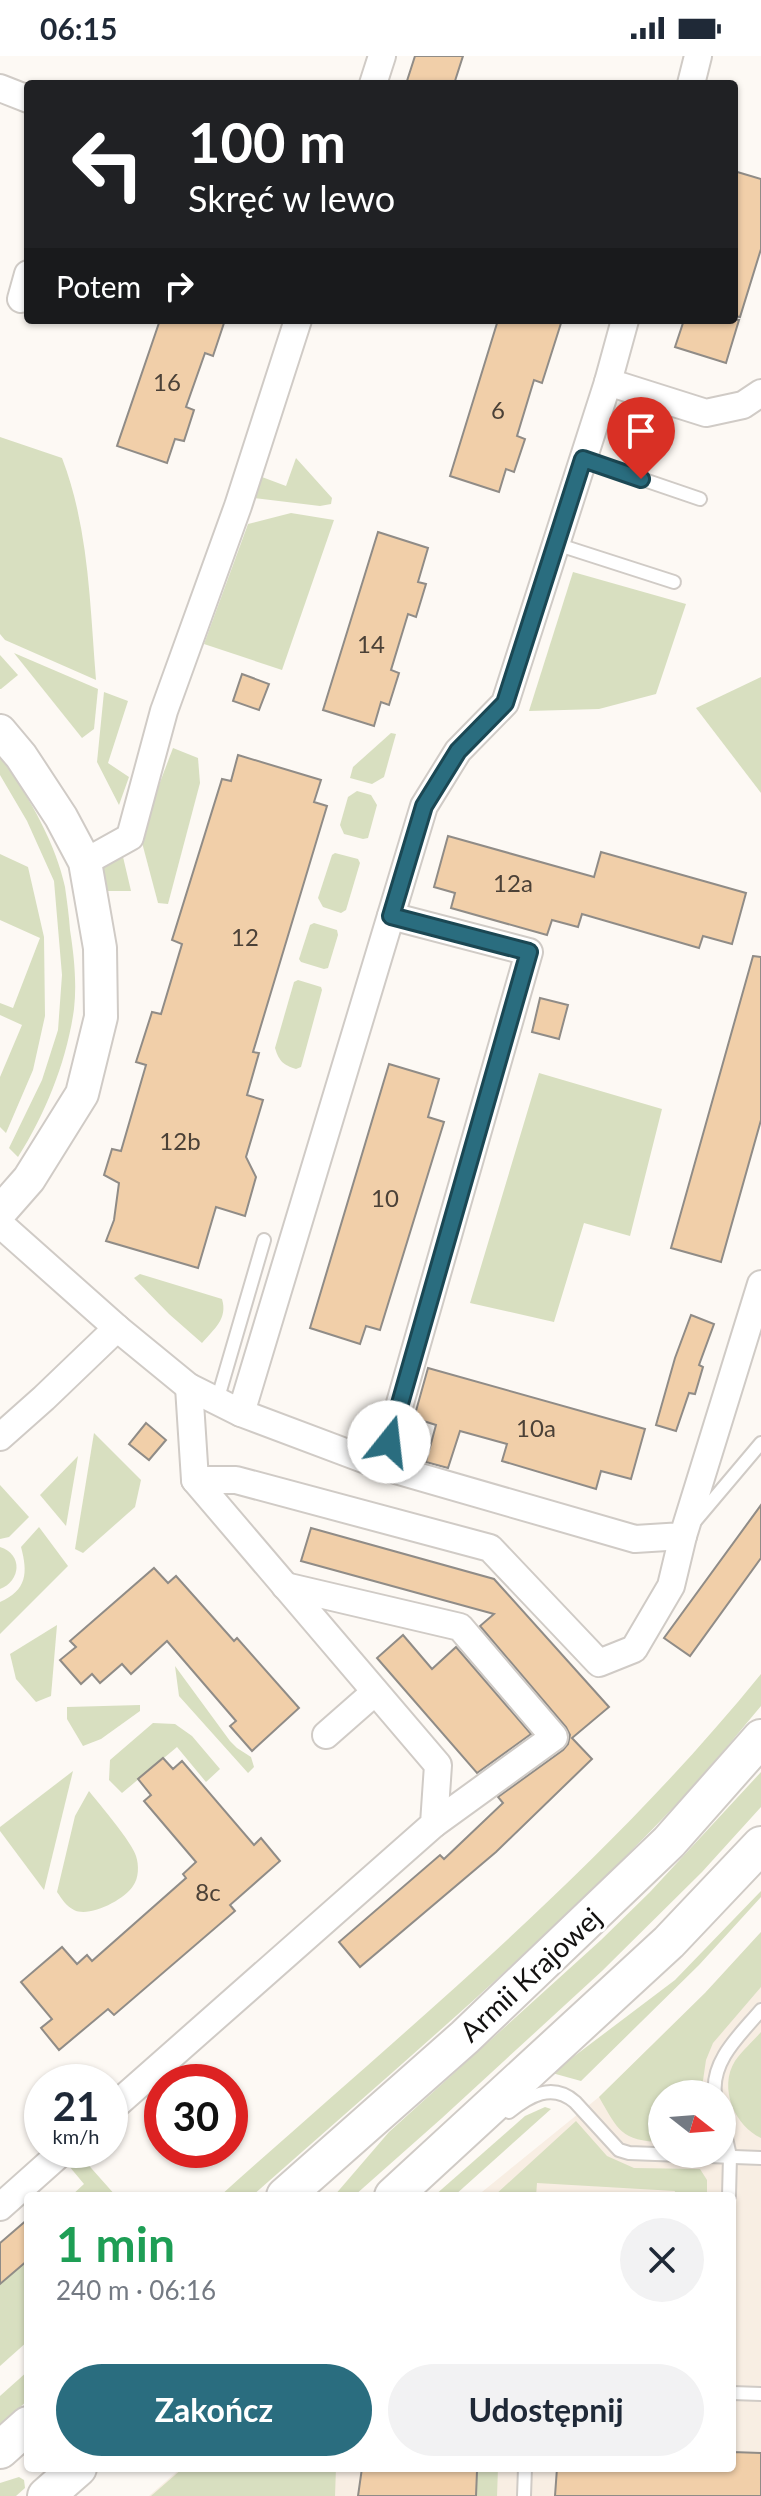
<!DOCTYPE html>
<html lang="pl">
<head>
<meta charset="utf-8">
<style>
  :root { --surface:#fff; --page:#f2f2f3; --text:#1f2937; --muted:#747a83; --accent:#2a6d7f }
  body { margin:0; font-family:Lato,sans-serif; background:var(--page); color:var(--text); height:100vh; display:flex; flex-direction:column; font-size:30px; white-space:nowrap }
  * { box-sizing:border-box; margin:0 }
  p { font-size:26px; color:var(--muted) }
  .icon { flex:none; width:44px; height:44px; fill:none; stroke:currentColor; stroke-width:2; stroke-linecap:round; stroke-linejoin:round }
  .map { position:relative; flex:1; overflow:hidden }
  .panel { position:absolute; left:24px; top:2136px; width:712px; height:280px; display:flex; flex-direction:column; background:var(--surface); border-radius:8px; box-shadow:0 2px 6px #0004 }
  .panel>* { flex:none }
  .guide { position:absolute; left:24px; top:24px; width:714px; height:244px; border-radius:8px; box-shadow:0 2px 6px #0004; background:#202124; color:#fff; overflow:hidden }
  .needle { width:52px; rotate:107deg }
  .controls { position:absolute; left:648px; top:2024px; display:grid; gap:16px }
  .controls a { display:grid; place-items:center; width:88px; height:88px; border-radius:50%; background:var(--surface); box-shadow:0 2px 6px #0004; font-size:40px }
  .speed { position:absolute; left:24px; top:2008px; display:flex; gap:16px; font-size:40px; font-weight:700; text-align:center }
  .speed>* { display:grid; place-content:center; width:104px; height:104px; border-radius:50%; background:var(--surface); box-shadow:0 2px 6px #0004; line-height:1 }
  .speed small { font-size:20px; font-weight:400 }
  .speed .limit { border:12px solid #d22; background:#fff; color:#111 }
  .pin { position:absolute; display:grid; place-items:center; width:68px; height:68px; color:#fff; margin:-82px -34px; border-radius:50% 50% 50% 0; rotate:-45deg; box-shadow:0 0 8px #0007 }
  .pin .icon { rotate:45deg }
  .me { position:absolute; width:88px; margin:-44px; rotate:16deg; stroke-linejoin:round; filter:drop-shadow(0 0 6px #0008) }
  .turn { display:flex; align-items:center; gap:28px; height:168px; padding:0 32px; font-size:36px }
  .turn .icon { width:104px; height:104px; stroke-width:2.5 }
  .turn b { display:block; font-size:56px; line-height:68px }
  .then { display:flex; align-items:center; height:76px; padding:0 32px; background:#0003; gap:16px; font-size:30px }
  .round { display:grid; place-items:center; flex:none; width:84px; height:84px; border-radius:42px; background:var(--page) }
  .overview { display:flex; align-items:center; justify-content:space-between; height:136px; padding:0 32px }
  h1 { font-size:48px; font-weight:700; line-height:60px; color:#1e9e55 }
  .primary-button { display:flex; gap:16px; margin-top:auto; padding:16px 32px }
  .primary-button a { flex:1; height:92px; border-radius:48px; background:var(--accent); color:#fff; font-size:32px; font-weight:700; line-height:92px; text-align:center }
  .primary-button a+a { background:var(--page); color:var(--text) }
  .status { display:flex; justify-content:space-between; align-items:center; height:56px; padding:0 40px; background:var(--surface); direction:ltr }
  .status svg { height:22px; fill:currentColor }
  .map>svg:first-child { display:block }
  .built { fill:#f8eee3; fill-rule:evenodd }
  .green { fill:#d8dfc0 }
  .building { fill:#f1cfa9; stroke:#908c87; stroke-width:2 }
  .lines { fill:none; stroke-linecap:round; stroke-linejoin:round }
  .service-casing { stroke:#d0cbc6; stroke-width:16 }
  .minor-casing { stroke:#d0cbc6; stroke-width:30 }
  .tertiary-casing { stroke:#d0cbc6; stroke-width:36 }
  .secondary-casing { stroke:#d0cbc6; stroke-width:40 }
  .service { stroke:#fff; stroke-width:12 }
  .minor { stroke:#fff; stroke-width:26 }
  .tertiary { stroke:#fff; stroke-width:32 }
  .secondary { stroke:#fff; stroke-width:36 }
  .route-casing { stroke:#1b4753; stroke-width:20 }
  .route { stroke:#2a6d7f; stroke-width:14 }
  .labels { text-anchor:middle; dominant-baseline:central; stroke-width:6; stroke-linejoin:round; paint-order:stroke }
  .number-label { font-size:24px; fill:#4b4137 }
  .street-label { font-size:28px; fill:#141211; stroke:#fff }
</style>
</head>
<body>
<div class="status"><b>06:15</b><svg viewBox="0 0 49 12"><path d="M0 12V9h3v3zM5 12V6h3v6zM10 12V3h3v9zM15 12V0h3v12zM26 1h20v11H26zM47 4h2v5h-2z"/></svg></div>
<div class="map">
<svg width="761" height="2440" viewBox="0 0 761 2440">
  <rect width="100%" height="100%" fill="#fdf9f4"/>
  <path class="built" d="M761,1876V2440H149L181,2412H732V2140H477L599,2041L705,1937ZM662,2038H722V2098H662Z"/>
  <g class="green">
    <path d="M0,381L62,402C89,472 90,550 96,624L5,584L0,578Z"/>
    <polygon points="296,402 332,442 331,448 320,450 254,442 262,421 286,430"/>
    <polygon points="291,457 334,464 282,614 204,588 248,468"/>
    <polygon points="573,516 686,548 656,638 599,653 529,655"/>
    <polygon points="14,597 98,633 94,673 82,682"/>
    <polygon points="0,599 18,619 1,633 0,633"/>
    <polygon points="761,621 761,737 696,652"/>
    <polygon points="104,636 128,645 108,707 129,721 119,749 97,706"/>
    <polygon points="391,677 396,678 384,721 372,728 350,722 353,711"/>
    <polygon points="173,692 198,702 200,727 168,848 158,847 140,779"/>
    <path d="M0,701C27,736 56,788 65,831C67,845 69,860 70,874C74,899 77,927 74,953C67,1004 46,1057 18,1101L9,1092L42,1024L58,974L62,919L54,825L27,765L0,719Z"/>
    <polygon points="357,735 371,739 377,749 368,782 363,783 344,778 340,769 348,741"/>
    <polygon points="120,788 131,835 107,835 103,809"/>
    <polygon points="335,797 358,803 360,807 346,854 341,857 323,851 318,842 332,799"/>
    <polygon points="0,798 28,811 44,881 45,960 33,1014 6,1077 0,1071 0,1021 22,969 0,959 0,947 13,952 40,882 0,864"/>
    <polygon points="314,867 337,874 338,879 328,912 324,913 301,906 299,903 310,869"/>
    <path d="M298,924L321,931L322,934L301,1011L296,1013C283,1009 279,1005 275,992L294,926Z"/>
    <polygon points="539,1017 662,1053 630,1180 584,1167 554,1266 470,1247"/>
    <path d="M140,1218L222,1243C228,1263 214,1273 202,1287L169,1258L134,1222Z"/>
    <polygon points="94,1377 141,1424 135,1451 83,1497 75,1493"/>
    <polygon points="78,1400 66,1470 40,1439"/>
    <polygon points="0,1429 29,1461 9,1481 0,1483"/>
    <path d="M39,1471L68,1510L0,1578V1546C27,1534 28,1517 21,1491Z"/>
    <path d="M0,1491C23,1498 21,1525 0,1533Z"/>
    <polygon points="57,1569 51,1640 36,1646 16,1623 10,1598"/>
    <polygon points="175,1610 230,1685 237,1692 251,1701 254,1711 248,1717 179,1640"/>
    <path d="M761,1618V1650C731,1686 701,1723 669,1756C538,1893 393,2015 252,2140H220C407,1972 602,1814 761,1618Z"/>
    <polygon points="140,1649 140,1655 101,1683 83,1690 67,1663 67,1651"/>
    <polygon points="153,1667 175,1668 192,1680 220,1713 206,1726 177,1691 122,1737 109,1724 110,1704"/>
    <polygon points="73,1715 44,1834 0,1775 0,1771"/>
    <polygon points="761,1716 761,1751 702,1816 602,1915 442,2062 354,2140 334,2140 389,2076 601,1884 650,1836"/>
    <path d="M89,1735C100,1749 132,1786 136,1800C139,1809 139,1822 133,1830C124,1844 89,1862 74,1854C66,1850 62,1843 57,1836L75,1760Z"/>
    <polygon points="761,1835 761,1841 699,1909 581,2025 552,2017 675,1924"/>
    <path d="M761,1876V1931L713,1987L706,2004L701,2038H662V2086C621,2085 618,2074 599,2041L705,1937Z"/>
    <path d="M761,1976V2082C735,2070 718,2032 735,2005C742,1995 753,1985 761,1976Z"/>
    <polygon points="545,2051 551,2053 454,2140 434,2140 525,2060"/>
    <polygon points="576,2065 607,2100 634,2112 700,2113 707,2124 707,2139 674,2140 675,2135 537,2127 536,2140 494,2140"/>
    <polygon points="76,2095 116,2140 71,2140 84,2128 69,2110"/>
    <polygon points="28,2204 28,2285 0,2310 0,2227"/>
    <polygon points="28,2315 28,2344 0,2369 0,2340"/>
    <polygon points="183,2412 336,2412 335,2440 151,2440"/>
    <polygon points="477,2412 498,2412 497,2440 476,2440"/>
    <polygon points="19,2421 24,2424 25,2432 16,2440 0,2440 0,2427"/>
  </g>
  <g class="building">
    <polygon points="415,0 463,0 454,28 406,28"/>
    <polygon points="734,115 761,123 761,193 740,261 734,260"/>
    <polygon points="160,264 225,264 213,300 205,297 186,351 194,354 184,385 175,383 167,407 117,390"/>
    <polygon points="498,264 562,264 542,327 534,324 517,380 525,383 514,416 506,413 499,436 450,420"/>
    <polygon points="684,264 739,264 726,307 675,291"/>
    <polygon points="378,476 428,492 418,526 426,528 416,561 408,558 391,614 399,617 389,649 381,646 374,670 323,654"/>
    <polygon points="242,618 269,628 259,654 233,645"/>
    <polygon points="238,699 321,724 314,746 327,750 253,996 259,997 247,1039 263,1044 246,1101 256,1121 245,1160 216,1151 198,1212 106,1185 114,1164 119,1127 104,1119 112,1093 121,1095 146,1009 136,1006 152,956 161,958 182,888 172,884 222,723 231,725"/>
    <polygon points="448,780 594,821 601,796 746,837 732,888 703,880 699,892 582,858 578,871 552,864 547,879 451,852 455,837 434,831"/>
    <polygon points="753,900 761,901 761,1064 721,1206 671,1192"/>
    <polygon points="540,942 568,949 559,983 532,976"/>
    <polygon points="389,1008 439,1023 428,1061 444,1066 380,1274 366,1270 360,1288 310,1272"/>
    <polygon points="691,1259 714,1268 699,1309 703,1311 695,1338 689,1337 676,1375 656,1369 675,1302"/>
    <polygon points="428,1312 645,1373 631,1423 601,1415 596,1433 502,1405 507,1388 460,1375 448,1412 426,1406 436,1369 414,1362"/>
    <polygon points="146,1367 166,1384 149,1404 129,1388"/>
    <polygon points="761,1449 761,1502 690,1600 664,1582"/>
    <polygon points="311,1472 494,1523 609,1651 572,1682 592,1703 496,1796 360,1911 339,1886 440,1799 444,1803 503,1747 498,1741 563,1694 568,1688 570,1679 566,1671 480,1570 494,1558 301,1505"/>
    <polygon points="154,1512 168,1527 176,1520 234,1585 237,1582 299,1652 252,1695 230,1670 236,1665 167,1585 131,1618 122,1608 100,1627 92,1618 81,1628 60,1604 76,1591 70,1585"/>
    <polygon points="403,1579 432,1613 456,1591 531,1678 477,1717 377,1602"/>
    <polygon points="163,1702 173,1713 182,1705 254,1789 261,1782 280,1805 230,1849 235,1855 114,1959 108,1953 59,1994 41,1972 52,1963 21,1926 62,1891 77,1908 87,1899 92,1905 186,1822 183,1818 196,1806 144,1745 151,1739 138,1723"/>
    <polygon points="28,2163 28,2204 0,2228 0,2187"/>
    <polygon points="732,2396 761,2397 761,2440 555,2440 557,2412 732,2412"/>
    <polygon points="362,2412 477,2415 476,2440 358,2440"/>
  </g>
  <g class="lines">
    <defs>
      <g id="service">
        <polyline points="583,403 700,443"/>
        <polyline points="556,488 674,526"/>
        <polyline points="217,1345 264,1184"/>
        <polyline points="696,1464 761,1387"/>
        <path d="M715,2038C711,2004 741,1978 761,1954"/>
        <path d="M509,2056C529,2040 552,2026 575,2046L619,2094L629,2097L761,2102"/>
        <polyline points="722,2064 730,2100 729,2140"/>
        <polyline points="732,2337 761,2338"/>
        <polyline points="524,2440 525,2412"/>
      </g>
      <g id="minor">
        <polyline points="373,28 382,0"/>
        <polyline points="691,28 698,0"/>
        <polyline points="0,32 28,43"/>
        <polyline points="21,243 28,218"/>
        <polyline points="625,264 608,326 706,357 743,349 761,337"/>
        <polyline points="85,806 130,781 164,655 238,450 298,264"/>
        <polyline points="0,1168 117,1272 189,1331 241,1357 382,1410 635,1483 683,1480 761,1228"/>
        <polyline points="241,1357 424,750 458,695 505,647 608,326"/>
        <polyline points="0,1381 44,1342 117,1272"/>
        <polyline points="382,1410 529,896 391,860"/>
        <polyline points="195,1424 236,1424 490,1492 599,1607 634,1593 671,1530 683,1480"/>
        <polyline points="285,1530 460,1571 554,1681 434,1768"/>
        <polyline points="326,1679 375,1636"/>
        <polyline points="110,2054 434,1768 438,1709 195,1424 189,1331"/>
        <polyline points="0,2151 64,2094"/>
      </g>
      <polyline id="tertiary" points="0,675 21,700 61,761 85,806 100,892 101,961 82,1038 29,1123 0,1156"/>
      <g id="secondary">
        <polyline points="285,2140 465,1981 669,1786 761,1682"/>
        <polyline points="393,2140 669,1886 761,1789"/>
        <polyline points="0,2394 28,2369"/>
        <polyline points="46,2440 78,2412"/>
      </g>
    </defs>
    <use href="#service" class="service-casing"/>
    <use href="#minor" class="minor-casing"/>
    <use href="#tertiary" class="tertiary-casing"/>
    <use href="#secondary" class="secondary-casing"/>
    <use href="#service" class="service"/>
    <use href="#minor" class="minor"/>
    <use href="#tertiary" class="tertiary"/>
    <use href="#secondary" class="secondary"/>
  </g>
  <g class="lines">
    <defs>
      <polyline id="route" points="389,1386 529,896 391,860 424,750 458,695 505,647 583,403 641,423"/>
    </defs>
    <use href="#route" class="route-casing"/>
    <use href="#route" class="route"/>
  </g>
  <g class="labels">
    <g class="number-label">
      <text x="167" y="325">16</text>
      <text x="498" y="353">6</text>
      <text x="371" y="587">14</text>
      <text x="513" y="826">12a</text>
      <text x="245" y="880">12</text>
      <text x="180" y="1084">12b</text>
      <text x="385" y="1141">10</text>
      <text x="536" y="1371">10a</text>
      <text x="208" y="1835">8c</text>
    </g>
    <g class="street-label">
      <text transform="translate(530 1918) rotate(-43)">Armii Krajowej</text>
    </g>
  </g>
</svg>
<div class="controls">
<a><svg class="needle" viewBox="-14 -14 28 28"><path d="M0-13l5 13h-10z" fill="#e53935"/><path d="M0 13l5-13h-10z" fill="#747a83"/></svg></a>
</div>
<div class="speed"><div>21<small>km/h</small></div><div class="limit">30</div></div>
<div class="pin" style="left:641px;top:423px;background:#d93025"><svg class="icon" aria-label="arrive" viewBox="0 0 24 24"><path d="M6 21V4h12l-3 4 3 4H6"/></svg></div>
<svg class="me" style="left:389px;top:1386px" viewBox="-20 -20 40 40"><circle r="19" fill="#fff"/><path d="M0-13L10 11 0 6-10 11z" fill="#2a6d7f"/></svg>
<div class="guide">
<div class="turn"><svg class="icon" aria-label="left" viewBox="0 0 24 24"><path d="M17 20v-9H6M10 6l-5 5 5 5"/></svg><div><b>100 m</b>Skręć w lewo</div></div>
<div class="then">Potem<svg class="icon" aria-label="right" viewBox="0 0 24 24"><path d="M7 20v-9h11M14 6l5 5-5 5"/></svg></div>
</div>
<section class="panel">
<div class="overview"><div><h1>1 min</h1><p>240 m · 06:16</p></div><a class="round"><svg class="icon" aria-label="close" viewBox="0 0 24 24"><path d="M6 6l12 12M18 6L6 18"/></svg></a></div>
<div class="primary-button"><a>Zakończ</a><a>Udostępnij</a></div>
</section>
</div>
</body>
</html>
